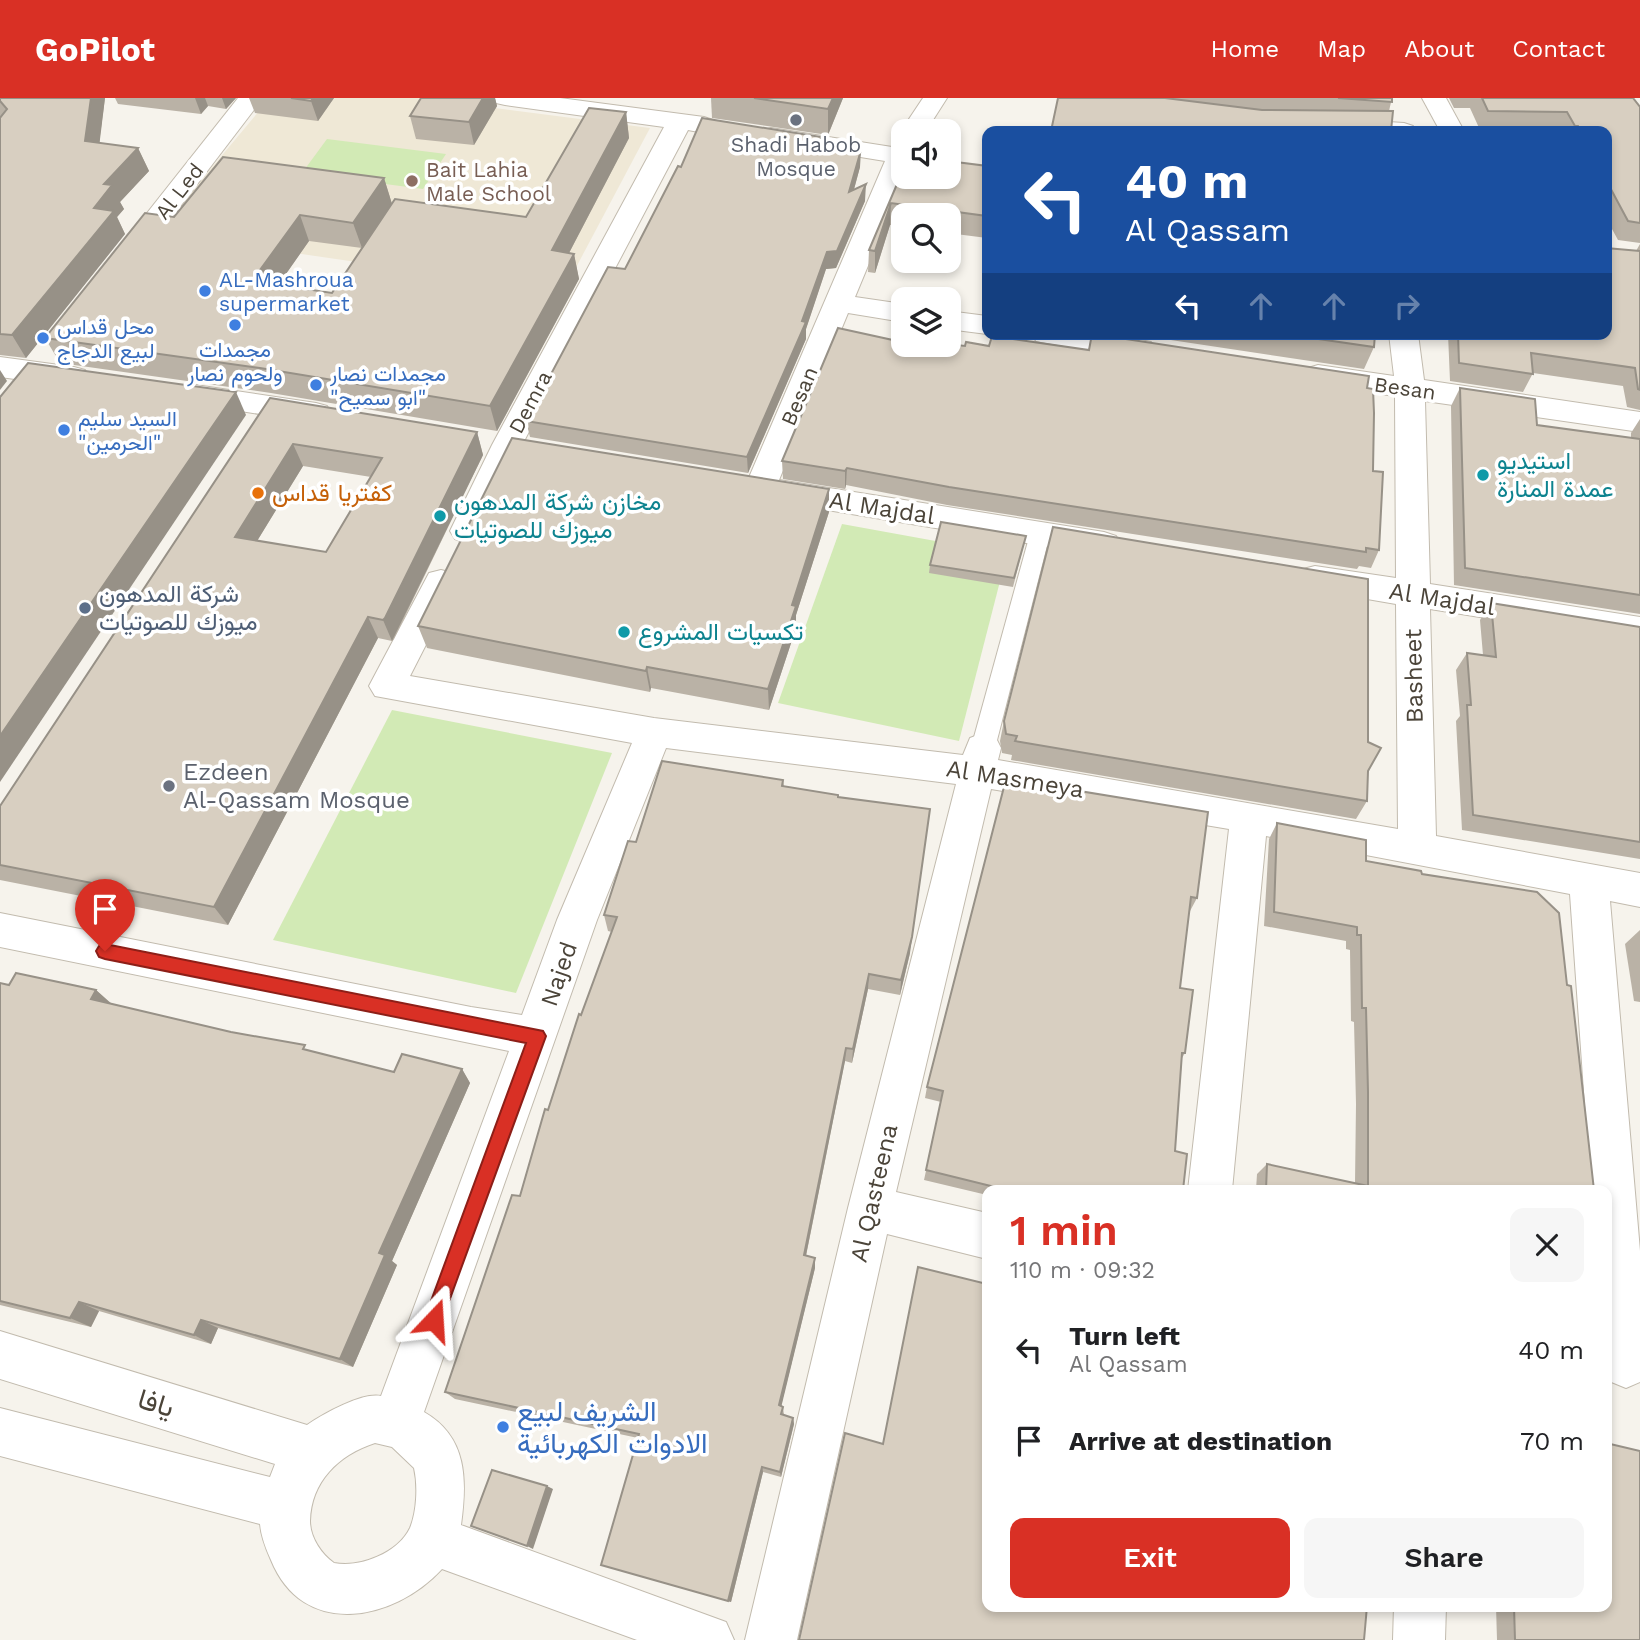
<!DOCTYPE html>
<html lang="en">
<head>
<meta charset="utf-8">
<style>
  :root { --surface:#fff; --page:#f6f6f6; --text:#202124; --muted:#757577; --accent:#d93025 }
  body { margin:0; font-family:"Work Sans",Vazirmatn,sans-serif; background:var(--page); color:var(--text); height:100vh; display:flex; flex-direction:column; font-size:26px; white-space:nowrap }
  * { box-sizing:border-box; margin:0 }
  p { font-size:23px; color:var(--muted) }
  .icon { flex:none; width:38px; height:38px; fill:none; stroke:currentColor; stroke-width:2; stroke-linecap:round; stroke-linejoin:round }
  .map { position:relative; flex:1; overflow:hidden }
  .side { position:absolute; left:982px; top:1087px; width:630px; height:427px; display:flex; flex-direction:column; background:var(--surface); border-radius:14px; box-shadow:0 4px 10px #0003 }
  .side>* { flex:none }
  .top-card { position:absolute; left:982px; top:28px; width:630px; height:214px; border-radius:14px; box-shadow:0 4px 10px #0003; background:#1a4fa0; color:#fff; overflow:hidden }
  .tools { position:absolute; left:891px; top:21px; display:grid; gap:14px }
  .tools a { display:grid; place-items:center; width:70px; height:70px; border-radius:14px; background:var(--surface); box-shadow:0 4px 10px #0003; font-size:35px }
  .pin { position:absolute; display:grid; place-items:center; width:60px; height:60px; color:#fff; margin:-72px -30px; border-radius:50% 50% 50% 0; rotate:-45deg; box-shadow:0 0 7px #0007 }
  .pin .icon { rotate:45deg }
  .me { position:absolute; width:77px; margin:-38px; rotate:20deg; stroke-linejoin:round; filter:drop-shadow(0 0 5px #0008) }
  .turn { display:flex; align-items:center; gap:24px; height:147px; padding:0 28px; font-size:32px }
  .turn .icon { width:91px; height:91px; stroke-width:2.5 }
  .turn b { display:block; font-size:49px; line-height:60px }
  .lanes { display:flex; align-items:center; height:66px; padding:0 28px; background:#0003; justify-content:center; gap:35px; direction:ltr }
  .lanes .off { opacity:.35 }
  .round { display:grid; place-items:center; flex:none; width:74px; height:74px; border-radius:14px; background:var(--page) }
  .headline { display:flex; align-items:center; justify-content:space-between; height:119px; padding:0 28px }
  h1 { font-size:42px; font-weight:600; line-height:52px; color:var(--accent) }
  .cta { display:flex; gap:14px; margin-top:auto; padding:14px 28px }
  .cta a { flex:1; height:80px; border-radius:14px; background:var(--accent); color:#fff; font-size:28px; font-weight:600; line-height:80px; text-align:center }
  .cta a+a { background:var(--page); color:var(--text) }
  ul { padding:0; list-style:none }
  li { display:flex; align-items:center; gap:21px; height:91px; padding:0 28px }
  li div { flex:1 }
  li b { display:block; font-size:26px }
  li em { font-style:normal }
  header { display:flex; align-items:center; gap:42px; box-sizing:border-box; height:98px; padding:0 35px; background:var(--accent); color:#fff }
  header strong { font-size:33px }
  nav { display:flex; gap:38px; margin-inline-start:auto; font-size:24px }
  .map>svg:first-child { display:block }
  .education { fill:#efe8d6 }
  .green { fill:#d2eab5 }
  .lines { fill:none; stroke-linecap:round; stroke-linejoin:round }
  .service-casing { stroke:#c2bbae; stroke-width:2 }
  .minor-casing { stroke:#c2bbae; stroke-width:2 }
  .service { fill:#fff; fill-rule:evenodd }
  .minor { fill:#fff; fill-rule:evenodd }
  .wall { fill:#bab2a6; fill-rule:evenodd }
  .shaded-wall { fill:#979187 }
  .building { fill:#d8cfc1; stroke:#979187; stroke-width:2; fill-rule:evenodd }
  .route { fill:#d93025; stroke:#8d1f18; stroke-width:2 }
  .worship-dot { fill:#6b7280; stroke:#fff; stroke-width:2.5 }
  .education-dot { fill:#8d6e63; stroke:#fff; stroke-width:2.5 }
  .shop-dot { fill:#3f7fe0; stroke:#fff; stroke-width:2.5 }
  .culture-dot { fill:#0f9aa8; stroke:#fff; stroke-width:2.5 }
  .food-dot { fill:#e8710a; stroke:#fff; stroke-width:2.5 }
  .service-dot { fill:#5c6f8a; stroke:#fff; stroke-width:2.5 }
  .labels { text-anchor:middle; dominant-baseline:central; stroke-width:7; stroke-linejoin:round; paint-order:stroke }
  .far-worship-label { font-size:21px; fill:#5b616d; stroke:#fff }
  .far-education-label { font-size:21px; fill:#785e54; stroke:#fff; text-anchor:start }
  .far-street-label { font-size:21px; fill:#4b4439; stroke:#fff }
  .far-shop-label { font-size:21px; fill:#366cbe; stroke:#fff; text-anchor:start }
  .culture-label { font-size:24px; fill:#0d838f; stroke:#fff; text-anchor:start }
  .food-label { font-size:24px; fill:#c56008; stroke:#fff; text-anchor:start }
  .street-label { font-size:24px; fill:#4b4439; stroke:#fff }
  .service-label { font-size:24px; fill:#4e5e75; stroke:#fff; text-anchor:start }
  .worship-label { font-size:24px; fill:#5b616d; stroke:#fff; text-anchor:start }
  .near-street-label { font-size:28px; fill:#4b4439; stroke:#fff }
  .near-shop-label { font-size:28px; fill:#366cbe; stroke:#fff; text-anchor:start }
</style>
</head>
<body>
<header>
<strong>GoPilot</strong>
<nav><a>Home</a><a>Map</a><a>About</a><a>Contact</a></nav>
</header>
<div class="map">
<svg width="1640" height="1542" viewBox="0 0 1640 1542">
  <rect width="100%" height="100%" fill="#f6f3ec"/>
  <polygon class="education" points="270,0 418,0 650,30 563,194 157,135"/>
  <g class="green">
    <polygon points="327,41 446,56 423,91 302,75"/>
    <polygon points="842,426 1007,456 959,643 778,605"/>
    <polygon points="392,612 612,655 516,895 273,842"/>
  </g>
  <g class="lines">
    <defs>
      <polygon id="service" points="1040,429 1047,431 1050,436 995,650 991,657 983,659 975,657 971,650 1030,436 1033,431"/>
      <g id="minor">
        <polygon points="238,0 263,0 137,165 127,167 117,165 113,159 117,153"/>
        <polygon points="493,0 560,0 704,19 713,22 717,27 713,32 704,35 688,32 522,347 482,433 477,441 466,445 455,441 450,433 492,347 664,29 505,7 496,5"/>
        <polygon points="923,0 947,0 926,33 903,33 903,35 901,33"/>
        <polygon points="1422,0 1446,0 1464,33 1440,33"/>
        <polygon points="1340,21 1404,25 1413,28 1417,33 1330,33 1327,29 1331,24"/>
        <polygon points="771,30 892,49 903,44 905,79 855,199 903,206 903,224 848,215 779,382 1104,434 1116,438 1120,446 1116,454 1104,458 749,399 744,391 885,63 762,43 758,38 762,33"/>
        <polygon points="948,213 987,218 987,236 948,231"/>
        <polygon points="1032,236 1107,236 1151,244 1156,251 1151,258 1141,261 1046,245 1036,243"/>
        <path d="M1389,236H1418L1424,282L1640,314V334L1425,303L1430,486L1640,519V545L1430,511L1436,738L1640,775V809L1610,803L1640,1153V1284L1626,1290L1609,1283L1606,1276V1092H1591L1570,796L1266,738L1232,1092H1188L1229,731L991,691L896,1094L987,1115V1161L887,1136L797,1542H745L848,1110L956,686L666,650L597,822L424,1314C468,1339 467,1383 461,1427L726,1524L734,1542H637L442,1471C393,1524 303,1541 271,1462C266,1451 261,1438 260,1426L0,1358V1310L270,1379L275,1366L0,1281V1233L307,1327C323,1316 362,1294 381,1298L509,953L0,849V815L471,909L522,917L557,822L632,645L375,598L369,588L429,475L441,472L453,475L458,484L410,578L654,620L963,657L970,640L983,635L996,640L1001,650L998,662L1398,731L1396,506L1315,492L1303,489L1298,480L1303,471L1315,468L1396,480L1395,298L1318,287L1308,284L1303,277L1308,270L1318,267L1394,278ZM375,1345L392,1349L414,1370C418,1387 417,1413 410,1430C398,1455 360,1470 334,1465C321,1456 310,1439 310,1423C311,1384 338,1357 375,1345Z"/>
        <polygon points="0,259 74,269 85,272 89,279 85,286 74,289 0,279"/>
        <polygon points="189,286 316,305 327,308 331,315 327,322 316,325 178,303 174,296 178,289"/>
        <polygon points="1394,1508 1446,1508 1445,1542 1393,1542"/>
      </g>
    </defs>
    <use href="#service" class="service-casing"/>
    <use href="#minor" class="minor-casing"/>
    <use href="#service" class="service"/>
    <use href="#minor" class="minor"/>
  </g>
  <g class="wall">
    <polygon points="0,0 105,0 99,45 138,50 149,73 120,104 124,111 117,119 125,136 26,260 0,257"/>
    <polygon points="115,0 236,0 226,11 208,8 201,16 118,6"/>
    <polygon points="249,0 334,0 318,23 255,15"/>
    <polygon points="421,0 495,0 497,8 474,47 416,41 410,18"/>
    <polygon points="711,0 843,0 828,37 712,20"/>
    <polygon points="1058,0 1392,0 1389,13 1391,33"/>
    <polygon points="1449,0 1633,0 1640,9 1640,145 1618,142 1606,120 1606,33 1480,32 1470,10 1454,10"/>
    <polygon points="626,14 629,40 569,155 574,156 579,181 497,333 271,295 60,265 45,240 174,119 384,80 392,106 362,150 309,143 278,187 332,195 526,119"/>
    <polygon points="821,48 860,69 854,91 865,103 836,170 826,171 806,231 806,241 748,375 530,339 526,323 625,171"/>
    <polygon points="987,68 987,140 948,135 948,117 903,117 903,129 890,127 875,175 868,174 869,152 903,72"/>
    <polygon points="1640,146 1640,312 1627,309 1623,288 1533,275 1523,294 1450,283 1448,236 1606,236 1623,152 1636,153"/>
    <polygon points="1131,236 1375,236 1374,249 1364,271"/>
    <polygon points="902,244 965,248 989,248 1089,252 1367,290 1379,452 1371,470 1359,468 1357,471 947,407 846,387 845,391 783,381 782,363"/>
    <polygon points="1460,290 1537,327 1631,340 1631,335 1640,321 1640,516 1454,487 1451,308"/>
    <path d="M270,300L477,334L483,357L394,541L392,543L378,540L228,827L0,782V708ZM303,368L371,379L326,454L257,443Z"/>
    <polygon points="829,391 829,414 796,517 796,530 769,612 651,590 650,594 427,550 418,528"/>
    <polygon points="1024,446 1013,489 929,475 930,467"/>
    <polygon points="1491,505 1640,529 1640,761 1462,732 1456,623 1460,618 1456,572 1467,555 1483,557 1480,522"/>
    <polygon points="1004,623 1368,673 1367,703 1356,721 1011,662 1012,657 1002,655 1000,643"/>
    <polygon points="1006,681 1197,800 1190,813 1189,813 1180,890 1185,955 1182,960 1175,1053 1183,1092 987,1092 987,1097 924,1082 941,1004 925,1000 927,989"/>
    <polygon points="783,682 784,688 838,699 910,855 900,897 868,891 852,965 845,963 806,1158 815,1160 815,1170 781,1308 783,1309 784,1317 793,1320 794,1326 781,1379 763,1374 731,1504 601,1467 638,1340 455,1301 445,1294 520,1098 548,1012 612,834 608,833 604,817 636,744"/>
    <polygon points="1277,725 1366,763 1422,776 1594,1092 1256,1092 1257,1076 1267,1066 1355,1085 1356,1006 1354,924 1351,923 1350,852 1346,851 1346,843 1264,828 1269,741"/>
    <polygon points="1640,832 1640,904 1634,903 1625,846"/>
    <polygon points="0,885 9,887 96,892 111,906 394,974 462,971 470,985 392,1163 397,1167 353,1269 218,1230 211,1246 99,1213 91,1229 0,1207"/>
    <polygon points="1496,1508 1606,1508 1640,1542 1497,1542"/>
  </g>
  <g class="shaded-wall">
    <polygon points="91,0 105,0 97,66 85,43"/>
    <polygon points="195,0 205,0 208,8 201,16"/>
    <polygon points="222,0 236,0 226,11"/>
    <polygon points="313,0 334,0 318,23 311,3"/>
    <polygon points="483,0 495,0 497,8 474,47 469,24"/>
    <polygon points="833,0 843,0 828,37 828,11"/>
    <polygon points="626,14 629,40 557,178 552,152"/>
    <polygon points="138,50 149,73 120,104 124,111 117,119 125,136 26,260 12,237 94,110 104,86"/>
    <polygon points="861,52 860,69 849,110 849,94"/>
    <polygon points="384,80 392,106 362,150 353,125"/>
    <polygon points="866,86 865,103 836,170 826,171 806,231 806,241 748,375 747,359 802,223 827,154"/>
    <polygon points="891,105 890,127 875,175 875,153"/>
    <polygon points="300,117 309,143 263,209 252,183"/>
    <polygon points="574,156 579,181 497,333 490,308"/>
    <polygon points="0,272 7,283 0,292"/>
    <polygon points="236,294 246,317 0,684 0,638"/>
    <polygon points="477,334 483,357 392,543 383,522"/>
    <polygon points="293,346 303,368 246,461 235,439"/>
    <polygon points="847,370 846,387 845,391 845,373"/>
    <polygon points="829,391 829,414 796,517 796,530 769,612 768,591 792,507"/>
    <polygon points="368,519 378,540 228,827 214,809"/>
    <polygon points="647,569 651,590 650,594 646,573"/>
    <polygon points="930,711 910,855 900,897 901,882"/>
    <polygon points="869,876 868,891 852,965 853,951"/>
    <polygon points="96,892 113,907 91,901"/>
    <polygon points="846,950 845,963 804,1167 804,1157"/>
    <polygon points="462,971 470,985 392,1163 397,1167 353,1269 340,1261 379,1155"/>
    <polygon points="815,1160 815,1170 780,1314 779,1307"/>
    <polygon points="79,1204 99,1213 91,1229 70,1220"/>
    <polygon points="201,1222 218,1230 211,1246 194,1237"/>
    <polygon points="793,1320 794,1326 781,1379 780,1374"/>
    <polygon points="762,1369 763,1374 731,1504 728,1503"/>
    <polygon points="547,1388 553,1391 533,1451 527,1448"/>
  </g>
  <g class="building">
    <polygon points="0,0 91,0 85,43 138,50 104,86 112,87 94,110 114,113 12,237 0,236 0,20 7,11 0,3"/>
    <polygon points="291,0 313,0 311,3"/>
    <polygon points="421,0 483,0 469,24 410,18"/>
    <polygon points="754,0 833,0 828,11"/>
    <polygon points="1058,0 1165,0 1262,12 1393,13 1391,33 1051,33"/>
    <polygon points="1338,0 1392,0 1392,4"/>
    <polygon points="1482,0 1633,0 1640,9 1640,125 1628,123 1606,82 1606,33 1581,33 1578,28 1575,28 1567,14 1488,13"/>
    <polygon points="589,10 626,14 552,152 574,156 490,308 260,270 45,240 145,115 174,119 223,59 384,80 353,125 300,117 252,183 332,195 395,101 526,119"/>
    <polygon points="702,20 821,39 817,48 861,52 849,94 866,86 837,153 827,154 802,223 806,224 747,359 526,323 608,169 625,171 678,68 681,69"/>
    <polygon points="948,63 987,68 987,118 891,105 875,153 869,152 903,72 903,79 948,79"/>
    <polygon points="1606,150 1640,153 1640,292 1638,291 1635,270 1531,255 1533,276 1459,265 1458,236 1606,236"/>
    <polygon points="838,230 902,244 903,241 903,247 948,246 965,248 966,244 989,248 992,238 1089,252 1092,236 1093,236 1369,278 1367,290 1373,291 1374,315 1373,373 1383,374 1379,452 1366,450 1366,454 949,389 847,370 845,373 782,363"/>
    <polygon points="1284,236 1375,236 1374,249"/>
    <polygon points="28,265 236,294 0,638 0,299"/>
    <polygon points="1460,290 1535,301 1537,327 1640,341 1640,497 1465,470"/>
    <path d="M270,300L477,334L385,520L383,522L368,519L214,809L0,767V708ZM293,346L382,360L326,454L235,439Z"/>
    <polygon points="512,340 829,391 792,507 796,508 768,591 647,569 646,573 418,528"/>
    <polygon points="941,424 1026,438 1014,480 930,467"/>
    <polygon points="1053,429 1368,481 1368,644 1381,650 1368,673 1367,703 1015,643 1017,638 1006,636 1004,623"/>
    <polygon points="1491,505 1640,529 1640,744 1473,717 1467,607 1471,607 1467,555 1496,559"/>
    <polygon points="662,663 783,682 782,688 838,697 838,699 930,711 912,839 901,882 869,876 853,951 846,950 804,1157 815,1160 779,1307 783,1309 781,1316 793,1320 780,1374 762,1369 728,1503 601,1467 639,1336 445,1294 512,1097 520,1098 545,1011 548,1012 579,916 581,917 617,819 604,817 628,743 636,744"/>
    <polygon points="1006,681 1208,714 1197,800 1191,799 1180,890 1193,892 1185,955 1182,955 1175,1053 1187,1056 1183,1092 1007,1092 926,1072 943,993 927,989"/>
    <polygon points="1277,725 1366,742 1366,763 1421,773 1422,776 1537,794 1559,815 1567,887 1571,888 1594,1092 1266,1092 1267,1066 1368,1088 1368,994 1366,910 1362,910 1361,837 1357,837 1357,829 1274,814"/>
    <polygon points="16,875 96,892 91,901 231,934 305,947 303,951 394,974 402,956 462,971 379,1155 385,1157 340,1261 201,1222 194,1237 79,1204 70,1220 0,1203 0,885 9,887"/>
    <polygon points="918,1169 987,1186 987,1508 1367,1508 1364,1542 799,1542 845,1335 883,1346"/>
    <polygon points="1606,1345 1640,1353 1640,1542 1515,1542 1514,1508 1606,1508"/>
    <polygon points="492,1372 547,1388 527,1448 471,1428"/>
  </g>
  <polygon class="route" points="105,846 543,933 546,938 440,1228 434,1231 427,1228 424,1222 526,945 105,861 99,859 96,853 99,848"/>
  <g class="worship-dot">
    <circle cx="796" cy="22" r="7"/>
    <circle cx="169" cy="688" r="7"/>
  </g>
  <circle class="education-dot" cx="412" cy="83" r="7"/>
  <g class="shop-dot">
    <circle cx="205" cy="193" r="7"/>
    <circle cx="235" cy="227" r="7"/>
    <circle cx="43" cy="240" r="7"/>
    <circle cx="316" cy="287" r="7"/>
    <circle cx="64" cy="332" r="7"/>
    <circle cx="503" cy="1329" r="7"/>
  </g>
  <g class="culture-dot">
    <circle cx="1483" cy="377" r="7"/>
    <circle cx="440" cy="418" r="7"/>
    <circle cx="624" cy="534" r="7"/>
  </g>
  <circle class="food-dot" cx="258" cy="395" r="7"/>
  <circle class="service-dot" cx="85" cy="510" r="7"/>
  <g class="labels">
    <g class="far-worship-label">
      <text x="796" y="46">Shadi Habob<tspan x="796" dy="24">Mosque</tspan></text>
    </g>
    <g class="far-education-label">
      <text x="426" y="71">Bait Lahia<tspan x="426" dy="24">Male School</tspan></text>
    </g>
    <g class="far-street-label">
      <text transform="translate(179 93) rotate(-52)">Al Led</text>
      <text transform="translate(1405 290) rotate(8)">Besan</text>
      <text transform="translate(799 298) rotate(-67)">Besan</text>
      <text transform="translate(530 304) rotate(-62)">Demra</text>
    </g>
    <g class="far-shop-label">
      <text x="219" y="181">AL-Mashroua<tspan x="219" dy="24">supermarket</tspan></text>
      <text x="57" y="228">محل قداس<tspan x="57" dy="24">لبيع الدجاج</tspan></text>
      <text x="235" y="251" text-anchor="middle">مجمدات<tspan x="235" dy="24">ولحوم نصار</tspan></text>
      <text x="330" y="275">مجمدات نصار<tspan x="330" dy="24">"ابو سميح"</tspan></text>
      <text x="78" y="320">السيد سليم<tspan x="78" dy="24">"الحرمين"</tspan></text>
    </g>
    <g class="culture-label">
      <text x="1497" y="363">استيديو<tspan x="1497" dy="28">عمدة المنارة</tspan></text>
      <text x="454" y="404">مخازن شركة المدهون<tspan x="454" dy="28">ميوزك للصوتيات</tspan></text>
      <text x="638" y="534">تكسيات المشروع</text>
    </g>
    <g class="food-label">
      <text x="272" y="395">كفتريا قداس</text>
    </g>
    <g class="street-label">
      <text transform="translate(882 410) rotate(9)">Al Majdal</text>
      <text transform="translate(1442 501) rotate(9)">Al Majdal</text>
      <text transform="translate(1414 578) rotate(-91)">Basheet</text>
      <text transform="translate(1015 681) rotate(9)">Al Masmeya</text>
      <text transform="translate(559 876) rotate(-71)">Najed</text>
      <text transform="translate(874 1095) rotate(-77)">Al Qasteena</text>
    </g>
    <g class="service-label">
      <text x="99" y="496">شركة المدهون<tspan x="99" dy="28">ميوزك للصوتيات</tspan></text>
    </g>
    <g class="worship-label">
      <text x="183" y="674">Ezdeen<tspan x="183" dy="28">Al-Qassam Mosque</tspan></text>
    </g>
    <g class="near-street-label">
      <text transform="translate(156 1305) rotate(17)">يافا</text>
    </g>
    <g class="near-shop-label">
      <text x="517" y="1313">الشريف لبيع<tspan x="517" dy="32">الادوات الكهربائية</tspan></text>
    </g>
  </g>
</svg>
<div class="tools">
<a><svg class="icon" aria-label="sound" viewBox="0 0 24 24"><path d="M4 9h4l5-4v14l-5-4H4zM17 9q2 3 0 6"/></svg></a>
<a><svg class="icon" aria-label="search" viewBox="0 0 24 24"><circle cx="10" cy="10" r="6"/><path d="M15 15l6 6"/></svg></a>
<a><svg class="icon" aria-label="layers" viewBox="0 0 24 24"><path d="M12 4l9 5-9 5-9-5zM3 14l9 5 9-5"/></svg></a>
</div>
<div class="pin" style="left:105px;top:853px;background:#d93025"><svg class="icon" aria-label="arrive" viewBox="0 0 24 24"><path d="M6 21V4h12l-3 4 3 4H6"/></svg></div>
<svg class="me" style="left:434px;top:1222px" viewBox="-20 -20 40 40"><path d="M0-17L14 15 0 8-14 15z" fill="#d93025" stroke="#fff" stroke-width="4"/></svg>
<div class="top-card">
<div class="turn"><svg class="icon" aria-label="left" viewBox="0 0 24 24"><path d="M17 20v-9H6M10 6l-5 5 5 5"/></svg><div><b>40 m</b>Al Qassam</div></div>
<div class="lanes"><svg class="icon" aria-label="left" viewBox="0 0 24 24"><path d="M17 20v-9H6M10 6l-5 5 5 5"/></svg><svg class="icon off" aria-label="ahead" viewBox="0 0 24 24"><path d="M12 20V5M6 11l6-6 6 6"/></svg><svg class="icon off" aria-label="ahead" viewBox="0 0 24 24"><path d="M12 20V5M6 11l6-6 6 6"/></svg><svg class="icon off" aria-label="right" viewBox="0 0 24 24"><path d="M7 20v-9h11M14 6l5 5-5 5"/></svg></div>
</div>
<section class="side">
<div class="headline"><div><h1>1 min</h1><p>110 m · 09:32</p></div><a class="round"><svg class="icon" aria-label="close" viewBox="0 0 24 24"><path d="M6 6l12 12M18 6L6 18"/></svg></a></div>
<ul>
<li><svg class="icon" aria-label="left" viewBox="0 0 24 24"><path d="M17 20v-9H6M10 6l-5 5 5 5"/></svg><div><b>Turn left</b><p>Al Qassam</p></div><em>40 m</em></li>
<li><svg class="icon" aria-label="arrive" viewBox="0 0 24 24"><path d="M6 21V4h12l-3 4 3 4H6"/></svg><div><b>Arrive at destination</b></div><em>70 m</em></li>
</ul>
<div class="cta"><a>Exit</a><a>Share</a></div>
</section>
</div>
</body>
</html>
